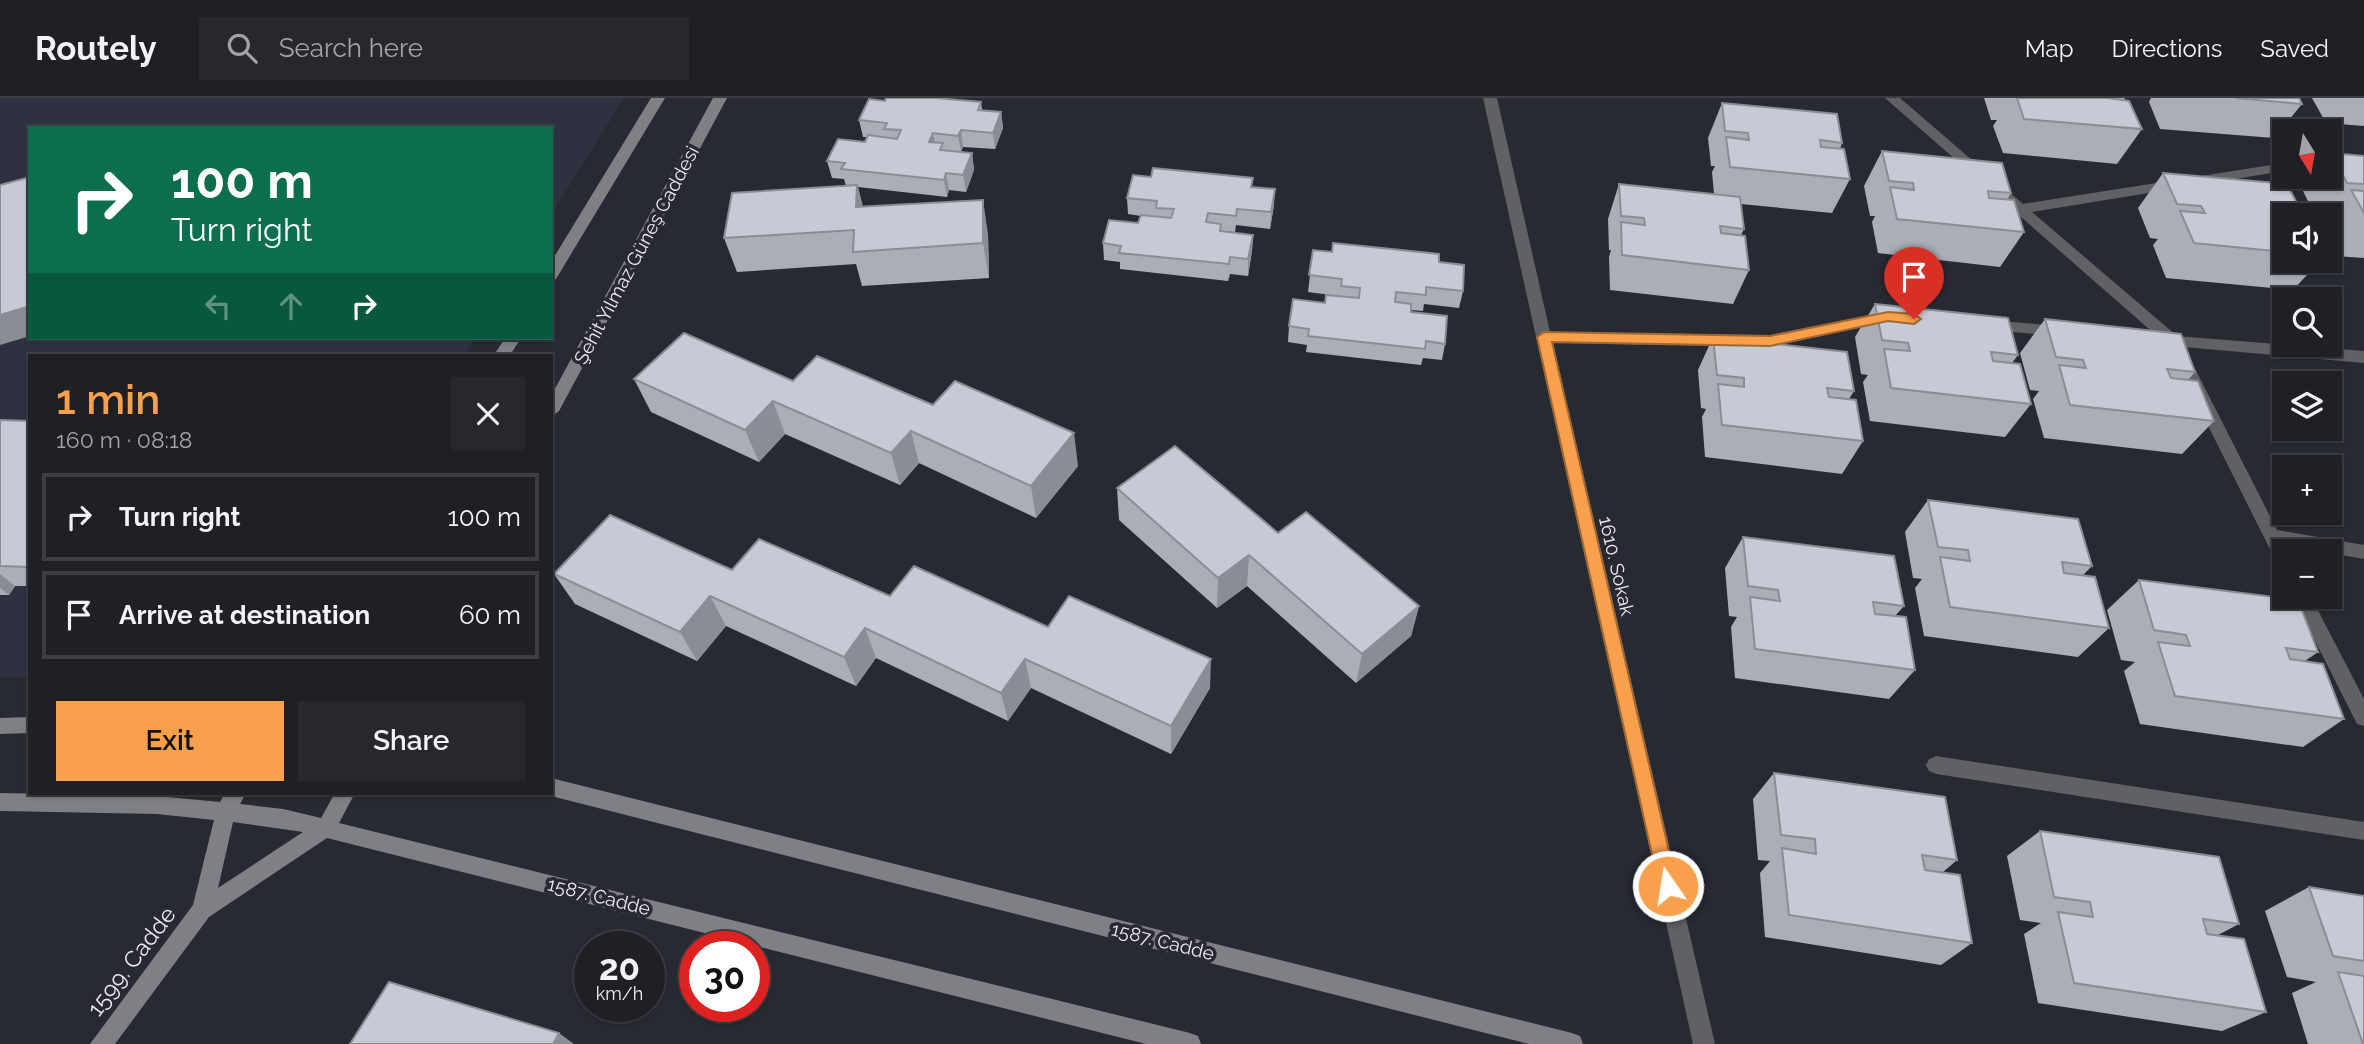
<!DOCTYPE html>
<html lang="en">
<head>
<meta charset="utf-8">
<style>
  :root { --surface:#1e2026; --page:#26282e; --text:#f1f3f6; --muted:#a1a3a7; --line:#3c3e43; --accent:#f9a04d }
  body { margin:0; font-family:Raleway,sans-serif; background:var(--page); color:var(--text); height:100vh; display:flex; flex-direction:column; font-size:26px; white-space:nowrap }
  * { box-sizing:border-box; margin:0 }
  p { font-size:23px; color:var(--muted) }
  .icon { flex:none; width:38px; height:38px; fill:none; stroke:currentColor; stroke-width:2; stroke-linecap:round; stroke-linejoin:round }
  .map { position:relative; flex:1; overflow:hidden }
  .sheet { position:absolute; left:28px; top:256px; width:525px; height:441px; display:flex; flex-direction:column; background:var(--surface); border-radius:0px; box-shadow:0 2px 5px #0004,0 0 0 2px var(--line) }
  .sheet>* { flex:none }
  .top-card { position:absolute; left:28px; top:28px; width:525px; height:214px; border-radius:0px; box-shadow:0 2px 5px #0004,0 0 0 2px var(--line); background:#0b6e4f; color:#fff; overflow:hidden }
  .needle { width:46px; rotate:169deg }
  .fabs { position:absolute; left:2272px; top:21px; display:grid; gap:14px }
  .fabs a { display:grid; place-items:center; width:70px; height:70px; border-radius:0px; background:var(--surface); box-shadow:0 2px 5px #0004,0 0 0 2px var(--line); font-size:35px }
  .speed { position:absolute; left:574px; top:833px; display:flex; gap:14px; font-size:35px; font-weight:700; text-align:center }
  .speed>* { display:grid; place-content:center; width:91px; height:91px; border-radius:50%; background:var(--surface); box-shadow:0 2px 5px #0004,0 0 0 2px var(--line); line-height:1 }
  .speed small { font-size:18px; font-weight:400 }
  .speed .limit { border:10px solid #d22; background:#fff; color:#111 }
  .pin { position:absolute; display:grid; place-items:center; width:60px; height:60px; color:#fff; margin:-72px -30px; border-radius:50% 50% 50% 0; rotate:-45deg; box-shadow:0 0 7px #0007 }
  .pin .icon { rotate:45deg }
  .me { position:absolute; width:77px; margin:-38px; rotate:347deg; stroke-linejoin:round; filter:drop-shadow(0 0 5px #0008) }
  .turn { display:flex; align-items:center; gap:24px; height:147px; padding:0 28px; font-size:32px }
  .turn .icon { width:91px; height:91px; stroke-width:2.5 }
  .turn b { display:block; font-size:49px; line-height:60px }
  .lanes { display:flex; align-items:center; height:66px; padding:0 28px; background:#0003; justify-content:center; gap:35px; direction:ltr }
  .lanes .off { opacity:.35 }
  .round { display:grid; place-items:center; flex:none; width:74px; height:74px; border-radius:0px; background:var(--page) }
  .headline { display:flex; align-items:center; justify-content:space-between; height:119px; padding:0 28px }
  h1 { font-size:42px; font-weight:600; line-height:52px; color:var(--accent) }
  .button { display:flex; gap:14px; margin-top:auto; padding:14px 28px }
  .button a { flex:1; height:80px; border-radius:0px; background:var(--accent); color:#111; font-size:28px; font-weight:600; line-height:80px; text-align:center }
  .button a+a { background:var(--page); color:var(--text) }
  ul { padding:0; list-style:none }
  li { display:flex; align-items:center; gap:21px; height:88px; margin:0 14px 10px; padding:0 14px; border:4px solid var(--line); border-radius:0px }
  li div { flex:1 }
  li b { display:block; font-size:26px }
  li em { font-style:normal }
  header { display:flex; align-items:center; gap:42px; box-sizing:border-box; height:98px; padding:0 35px; background:var(--surface); border-bottom:2px solid var(--line) }
  header strong { font-size:33px }
  nav { display:flex; gap:38px; margin-inline-start:auto; font-size:24px }
  .search { width:490px; height:63px; background:var(--page); display:flex; align-items:center; gap:18px; box-sizing:border-box; padding:0 24px; border-radius:0px; color:var(--muted); font-size:26px }
  .map>svg:first-child { display:block }
  .built { fill:#2e3240 }
  .lines { fill:none; stroke-linecap:round; stroke-linejoin:round }
  .street { fill:#606165; fill-rule:evenodd }
  .secondary { fill:#7e8086; fill-rule:evenodd }
  .wall { fill:#aaaeb6 }
  .shaded-wall { fill:#8b8d94 }
  .building { fill:#c6cad4; stroke:#8b8d94; stroke-width:2 }
  .route { fill:#f9a04d; stroke:#a26832; stroke-width:2 }
  .labels { text-anchor:middle; dominant-baseline:central; stroke-width:7; stroke-linejoin:round; paint-order:stroke }
  .street-label { font-size:19px; fill:#e9ebf0; stroke:#282a32 }
  .near-street-label { font-size:23px; fill:#e9ebf0; stroke:#282a32 }
</style>
</head>
<body>
<header>
<strong>Routely</strong>
<div class="search"><svg class="icon" aria-label="search" viewBox="0 0 24 24"><circle cx="10" cy="10" r="6"/><path d="M15 15l6 6"/></svg>Search here</div>
<nav><a>Map</a><a>Directions</a><a>Saved</a></nav>
</header>
<div class="map">
<svg width="2364" height="946" viewBox="0 0 2364 946">
  <rect width="100%" height="100%" fill="#282a32"/>
  <polygon class="built" points="0,0 624,0 551,117 551,30 30,30 30,240 475,240 465,257 30,257 30,579 0,580"/>
  <g class="lines">
    <g class="street">
      <polygon points="1483,0 1497,0 1550,234 1770,237 1886,214 1894,219 1886,224 1770,249 1553,245 1715,946 1693,946"/>
      <polygon points="1885,0 1900,0 2023,106 2284,65 2284,73 2032,114 2177,238 2364,253 2364,265 2184,249 2277,432 2364,447 2364,461 2285,447 2288,453 2284,453 2284,469 2278,467 2168,248 2157,246 2154,242 2157,238"/>
      <polygon points="1987,222 2061,228 2069,233 2061,238 1987,232 1979,227"/>
      <polygon points="2293,499 2311,499 2364,601 2364,628 2357,626"/>
      <polygon points="1936,658 2364,724 2364,742 1936,676 1929,673 1926,667 1929,661"/>
    </g>
    <g class="secondary">
      <polygon points="651,0 665,0 556,181 551,182 551,164"/>
      <polygon points="713,0 727,0 559,313 551,319 551,298"/>
      <polygon points="505,240 521,240 510,257 494,257"/>
      <polygon points="30,619 30,635 0,636 0,620"/>
      <polygon points="551,680 1572,935 1580,938 1583,946 1529,946 551,698 544,695 551,695"/>
      <path d="M0,695L157,698L220,704L225,695H246L240,706L283,711L321,720L335,695H355L339,725L1190,935L1198,938L1201,946H1146L327,740L209,819L115,946H90L193,807L214,722L157,716L0,713ZM233,724L303,734L218,790Z"/>
    </g>
  </g>
  <g class="wall">
    <polygon points="1984,0 2125,0 2124,2 2142,31 2117,66 2003,55 1993,28 1997,22 1991,22"/>
    <polygon points="2151,0 2299,0 2302,6 2274,40 2160,31 2149,4"/>
    <polygon points="2312,0 2364,0 2364,28 2326,25"/>
    <polygon points="885,3 981,4 982,12 1001,14 1003,30 995,51 963,49 961,54 972,55 974,72 966,94 949,92 947,99 858,89 863,109 988,136 989,180 862,188 856,166 737,174 724,140 846,88 844,81 832,80 827,63 865,44 867,39 863,39 859,22"/>
    <polygon points="1722,5 1842,45 1840,51 1850,81 1832,115 1741,106 1744,131 1741,137 1749,172 1733,206 1610,192 1609,159 1611,152 1609,152 1608,121 1619,86 1714,96 1712,74 1715,68 1711,68 1708,40"/>
    <polygon points="1882,53 2011,95 2007,102 2024,134 2000,169 1878,155 1872,124 1875,118 1870,118 1864,88"/>
    <polygon points="2331,55 2364,58 2364,160 2336,158 2329,144 2329,117 2315,117 2301,89 2310,79 2329,79 2329,56"/>
    <polygon points="2163,75 2303,117 2284,117 2284,163 2320,163 2293,192 2166,180 2153,147 2158,141 2150,140 2138,110"/>
    <polygon points="1252,89 1274,107 1270,131 1236,127 1235,134 1221,133 1253,137 1252,153 1248,178 1230,176 1228,183 1120,171 1120,164 1104,162 1103,145 1138,125 1141,118 1128,116 1127,100"/>
    <polygon points="1313,152 1439,164 1463,193 1459,210 1424,206 1423,213 1411,212 1411,214 1445,246 1442,262 1423,260 1421,267 1306,254 1307,247 1288,244 1289,228 1325,205 1339,198 1308,194"/>
    <polygon points="1875,206 2018,257 2012,265 2031,306 2005,339 1870,323 1863,284 1868,277 1861,276 1855,239"/>
    <polygon points="2045,221 2195,274 2188,282 2214,323 2182,356 2044,340 2033,301 2039,293 2030,292 2020,255"/>
    <polygon points="1713,239 1854,293 1849,301 1863,343 1842,376 1705,359 1702,319 1706,311 1701,310 1698,272"/>
    <polygon points="634,281 793,283 1078,368 1036,420 919,365 900,387 785,336 759,364 651,314"/>
    <polygon points="0,322 30,323 30,488 15,488 9,497 0,497"/>
    <polygon points="1117,390 1278,435 1419,508 1411,538 1356,585 1247,488 1217,510 1119,422"/>
    <polygon points="1928,402 2092,468 2083,477 2109,530 2078,559 1924,538 1915,490 1922,481 1913,480 1905,434"/>
    <polygon points="1743,439 1904,508 1895,518 1915,572 1889,601 1735,580 1731,529 1737,519 1729,518 1725,470"/>
    <polygon points="732,472 890,498 1048,529 1210,590 1171,656 1031,590 1008,623 876,560 856,588 726,528 697,563 575,506 554,476"/>
    <polygon points="2139,482 2318,554 2305,563 2344,621 2303,649 2140,626 2124,573 2135,564 2121,562 2107,512"/>
    <polygon points="1774,675 1957,762 1943,774 1972,845 1941,867 1765,839 1760,775 1770,763 1758,762 1753,701"/>
    <polygon points="2040,733 2239,826 2218,837 2266,914 2222,933 2038,905 2024,836 2041,825 2020,822 2007,758"/>
    <polygon points="2309,789 2364,798 2364,946 2308,946 2292,895 2316,884 2287,879 2265,813"/>
  </g>
  <g class="shaded-wall">
    <polygon points="1001,14 1003,30 995,51 993,35"/>
    <polygon points="961,32 963,49 961,54 958,38"/>
    <polygon points="933,35 936,52 929,44"/>
    <polygon points="972,55 974,72 966,94 963,77"/>
    <polygon points="946,75 949,92 947,99 944,82"/>
    <polygon points="857,87 866,122 856,109"/>
    <polygon points="1275,91 1274,107 1270,131 1271,114"/>
    <polygon points="983,102 988,136 989,180 983,145"/>
    <polygon points="1253,137 1252,153 1248,178 1248,161"/>
    <polygon points="30,208 30,238 0,247 0,217"/>
    <polygon points="773,303 785,336 759,364 745,332"/>
    <polygon points="911,333 919,365 900,387 891,355"/>
    <polygon points="1074,335 1078,368 1036,420 1031,388"/>
    <polygon points="1249,457 1247,488 1217,510 1218,480"/>
    <polygon points="0,476 15,488 9,497 0,490"/>
    <polygon points="710,498 726,528 697,563 680,534"/>
    <polygon points="1419,508 1411,538 1356,585 1362,556"/>
    <polygon points="865,530 876,560 856,588 844,559"/>
    <polygon points="1025,561 1031,590 1008,623 1001,595"/>
    <polygon points="1211,561 1210,590 1171,656 1171,628"/>
    <polygon points="559,935 574,946 553,946"/>
  </g>
  <g class="building">
    <polygon points="886,0 936,0 981,4 978,12 1001,14 993,35 961,32 958,38 933,35 929,44 943,45 940,52 972,55 963,77 946,75 944,82 841,71 845,65 827,63 838,41 865,44 868,37 897,41 901,32 884,31 887,25 859,22 869,1 885,3"/>
    <polygon points="2017,0 2107,0 2129,3 2142,31 2024,21"/>
    <polygon points="2236,0 2299,0 2302,6"/>
    <polygon points="1722,5 1837,16 1842,45 1820,42 1821,49 1844,51 1850,81 1730,69 1726,39 1749,42 1748,35 1725,33"/>
    <polygon points="1882,53 2002,65 2011,95 1988,93 1989,100 2014,102 2024,134 1897,121 1890,89 1914,92 1913,85 1889,83"/>
    <polygon points="2331,55 2364,58 2364,86 2347,85"/>
    <polygon points="1153,70 1253,80 1251,89 1275,91 1271,114 1237,111 1236,118 1208,115 1206,124 1221,126 1220,133 1253,137 1248,161 1230,159 1229,166 1119,155 1121,148 1103,145 1109,122 1138,125 1141,117 1171,120 1174,111 1156,110 1157,103 1127,100 1133,77 1151,79"/>
    <polygon points="2163,75 2287,86 2303,117 2279,115 2282,122 2284,122 2284,154 2194,145 2180,113 2205,115 2201,108 2177,106"/>
    <polygon points="30,79 30,208 0,217 0,87"/>
    <polygon points="1619,86 1740,99 1744,131 1720,128 1721,135 1745,138 1749,172 1622,157 1621,124 1645,127 1644,120 1621,118"/>
    <polygon points="857,87 856,109 983,102 983,145 853,154 854,132 724,140 732,95"/>
    <polygon points="2351,92 2364,93 2364,115"/>
    <polygon points="1333,145 1439,156 1439,164 1464,167 1463,193 1426,189 1426,197 1396,194 1395,204 1411,206 1411,214 1447,218 1445,246 1426,243 1425,251 1308,238 1309,231 1289,228 1293,201 1325,205 1326,197 1359,200 1360,190 1341,188 1342,181 1309,177 1313,152 1332,154"/>
    <polygon points="1875,206 2008,220 2018,257 1991,254 1993,263 2020,266 2031,306 1891,290 1884,251 1910,253 1908,245 1882,242"/>
    <polygon points="2045,221 2181,236 2195,274 2167,271 2171,280 2198,283 2214,323 2070,307 2059,267 2086,270 2083,262 2056,259"/>
    <polygon points="684,235 793,283 817,258 933,307 955,283 1074,335 1031,388 911,333 891,355 773,303 745,332 634,281"/>
    <polygon points="1713,239 1847,254 1854,293 1827,290 1829,299 1856,302 1863,343 1722,327 1718,286 1744,289 1744,280 1717,277"/>
    <polygon points="0,322 30,323 30,469 0,468"/>
    <polygon points="1175,348 1278,435 1306,414 1419,508 1362,556 1249,457 1218,480 1117,390"/>
    <polygon points="1928,402 2078,421 2092,468 2062,464 2064,475 2095,479 2109,530 1950,509 1940,459 1970,463 1968,452 1938,449"/>
    <polygon points="610,417 732,472 759,441 890,498 914,468 1048,529 1069,498 1211,561 1171,628 1025,561 1001,595 865,530 844,559 710,498 680,534 554,476"/>
    <polygon points="1743,439 1894,458 1904,508 1873,504 1875,516 1906,519 1915,572 1755,551 1750,499 1780,503 1778,492 1748,488"/>
    <polygon points="2139,482 2298,502 2318,554 2286,550 2290,561 2323,566 2344,621 2175,598 2158,544 2190,548 2186,537 2154,532"/>
    <polygon points="1774,675 1945,699 1957,762 1922,757 1925,772 1960,777 1972,845 1789,817 1782,750 1816,756 1815,741 1781,737"/>
    <polygon points="2040,733 2219,759 2239,826 2203,821 2207,836 2244,841 2266,914 2074,885 2058,814 2093,819 2090,804 2054,799"/>
    <polygon points="2309,789 2364,798 2364,863 2333,858"/>
    <polygon points="2338,874 2364,878 2364,946 2363,946"/>
    <polygon points="389,884 559,935 553,946 350,946"/>
  </g>
  <polygon class="route" points="1888,214 1914,216 1921,221 1914,226 1888,223 1770,248 1552,244 1677,788 1675,794 1668,797 1661,794 1659,788 1537,239 1544,234 1770,238"/>
  <g class="labels">
    <g class="street-label">
      <text transform="translate(636 157) rotate(-62)">Şehit Yılmaz Güneş Caddesi</text>
      <text transform="translate(1617 468) rotate(77)">1610. Sokak</text>
      <text transform="translate(599 798) rotate(14)">1587. Cadde</text>
      <text transform="translate(1163 843) rotate(14)">1587. Cadde</text>
    </g>
    <g class="near-street-label">
      <text transform="translate(131 863) rotate(-53)">1599. Cadde</text>
    </g>
  </g>
</svg>
<div class="fabs">
<a><svg class="needle" viewBox="-14 -14 28 28"><path d="M0-13l5 13h-10z" fill="#e53935"/><path d="M0 13l5-13h-10z" fill="#a1a3a7"/></svg></a>
<a><svg class="icon" aria-label="sound" viewBox="0 0 24 24"><path d="M4 9h4l5-4v14l-5-4H4zM17 9q2 3 0 6"/></svg></a>
<a><svg class="icon" aria-label="search" viewBox="0 0 24 24"><circle cx="10" cy="10" r="6"/><path d="M15 15l6 6"/></svg></a>
<a><svg class="icon" aria-label="layers" viewBox="0 0 24 24"><path d="M12 4l9 5-9 5-9-5zM3 14l9 5 9-5"/></svg></a>
<a>+</a>
<a>−</a>
</div>
<div class="speed"><div>20<small>km/h</small></div><div class="limit">30</div></div>
<div class="pin" style="left:1914px;top:221px;background:#d93025"><svg class="icon" aria-label="arrive" viewBox="0 0 24 24"><path d="M6 21V4h12l-3 4 3 4H6"/></svg></div>
<svg class="me" style="left:1668px;top:788px" viewBox="-20 -20 40 40"><circle r="17" fill="#f9a04d" stroke="#fff" stroke-width="3"/><path d="M0-11L8 9 0 5-8 9z" fill="#fff"/></svg>
<div class="top-card">
<div class="turn"><svg class="icon" aria-label="right" viewBox="0 0 24 24"><path d="M7 20v-9h11M14 6l5 5-5 5"/></svg><div><b>100 m</b>Turn right</div></div>
<div class="lanes"><svg class="icon off" aria-label="left" viewBox="0 0 24 24"><path d="M17 20v-9H6M10 6l-5 5 5 5"/></svg><svg class="icon off" aria-label="ahead" viewBox="0 0 24 24"><path d="M12 20V5M6 11l6-6 6 6"/></svg><svg class="icon" aria-label="right" viewBox="0 0 24 24"><path d="M7 20v-9h11M14 6l5 5-5 5"/></svg></div>
</div>
<section class="sheet">
<div class="headline"><div><h1>1 min</h1><p>160 m · 08:18</p></div><a class="round"><svg class="icon" aria-label="close" viewBox="0 0 24 24"><path d="M6 6l12 12M18 6L6 18"/></svg></a></div>
<ul>
<li><svg class="icon" aria-label="right" viewBox="0 0 24 24"><path d="M7 20v-9h11M14 6l5 5-5 5"/></svg><div><b>Turn right</b></div><em>100 m</em></li>
<li><svg class="icon" aria-label="arrive" viewBox="0 0 24 24"><path d="M6 21V4h12l-3 4 3 4H6"/></svg><div><b>Arrive at destination</b></div><em>60 m</em></li>
</ul>
<div class="button"><a>Exit</a><a>Share</a></div>
</section>
</div>
</body>
</html>
